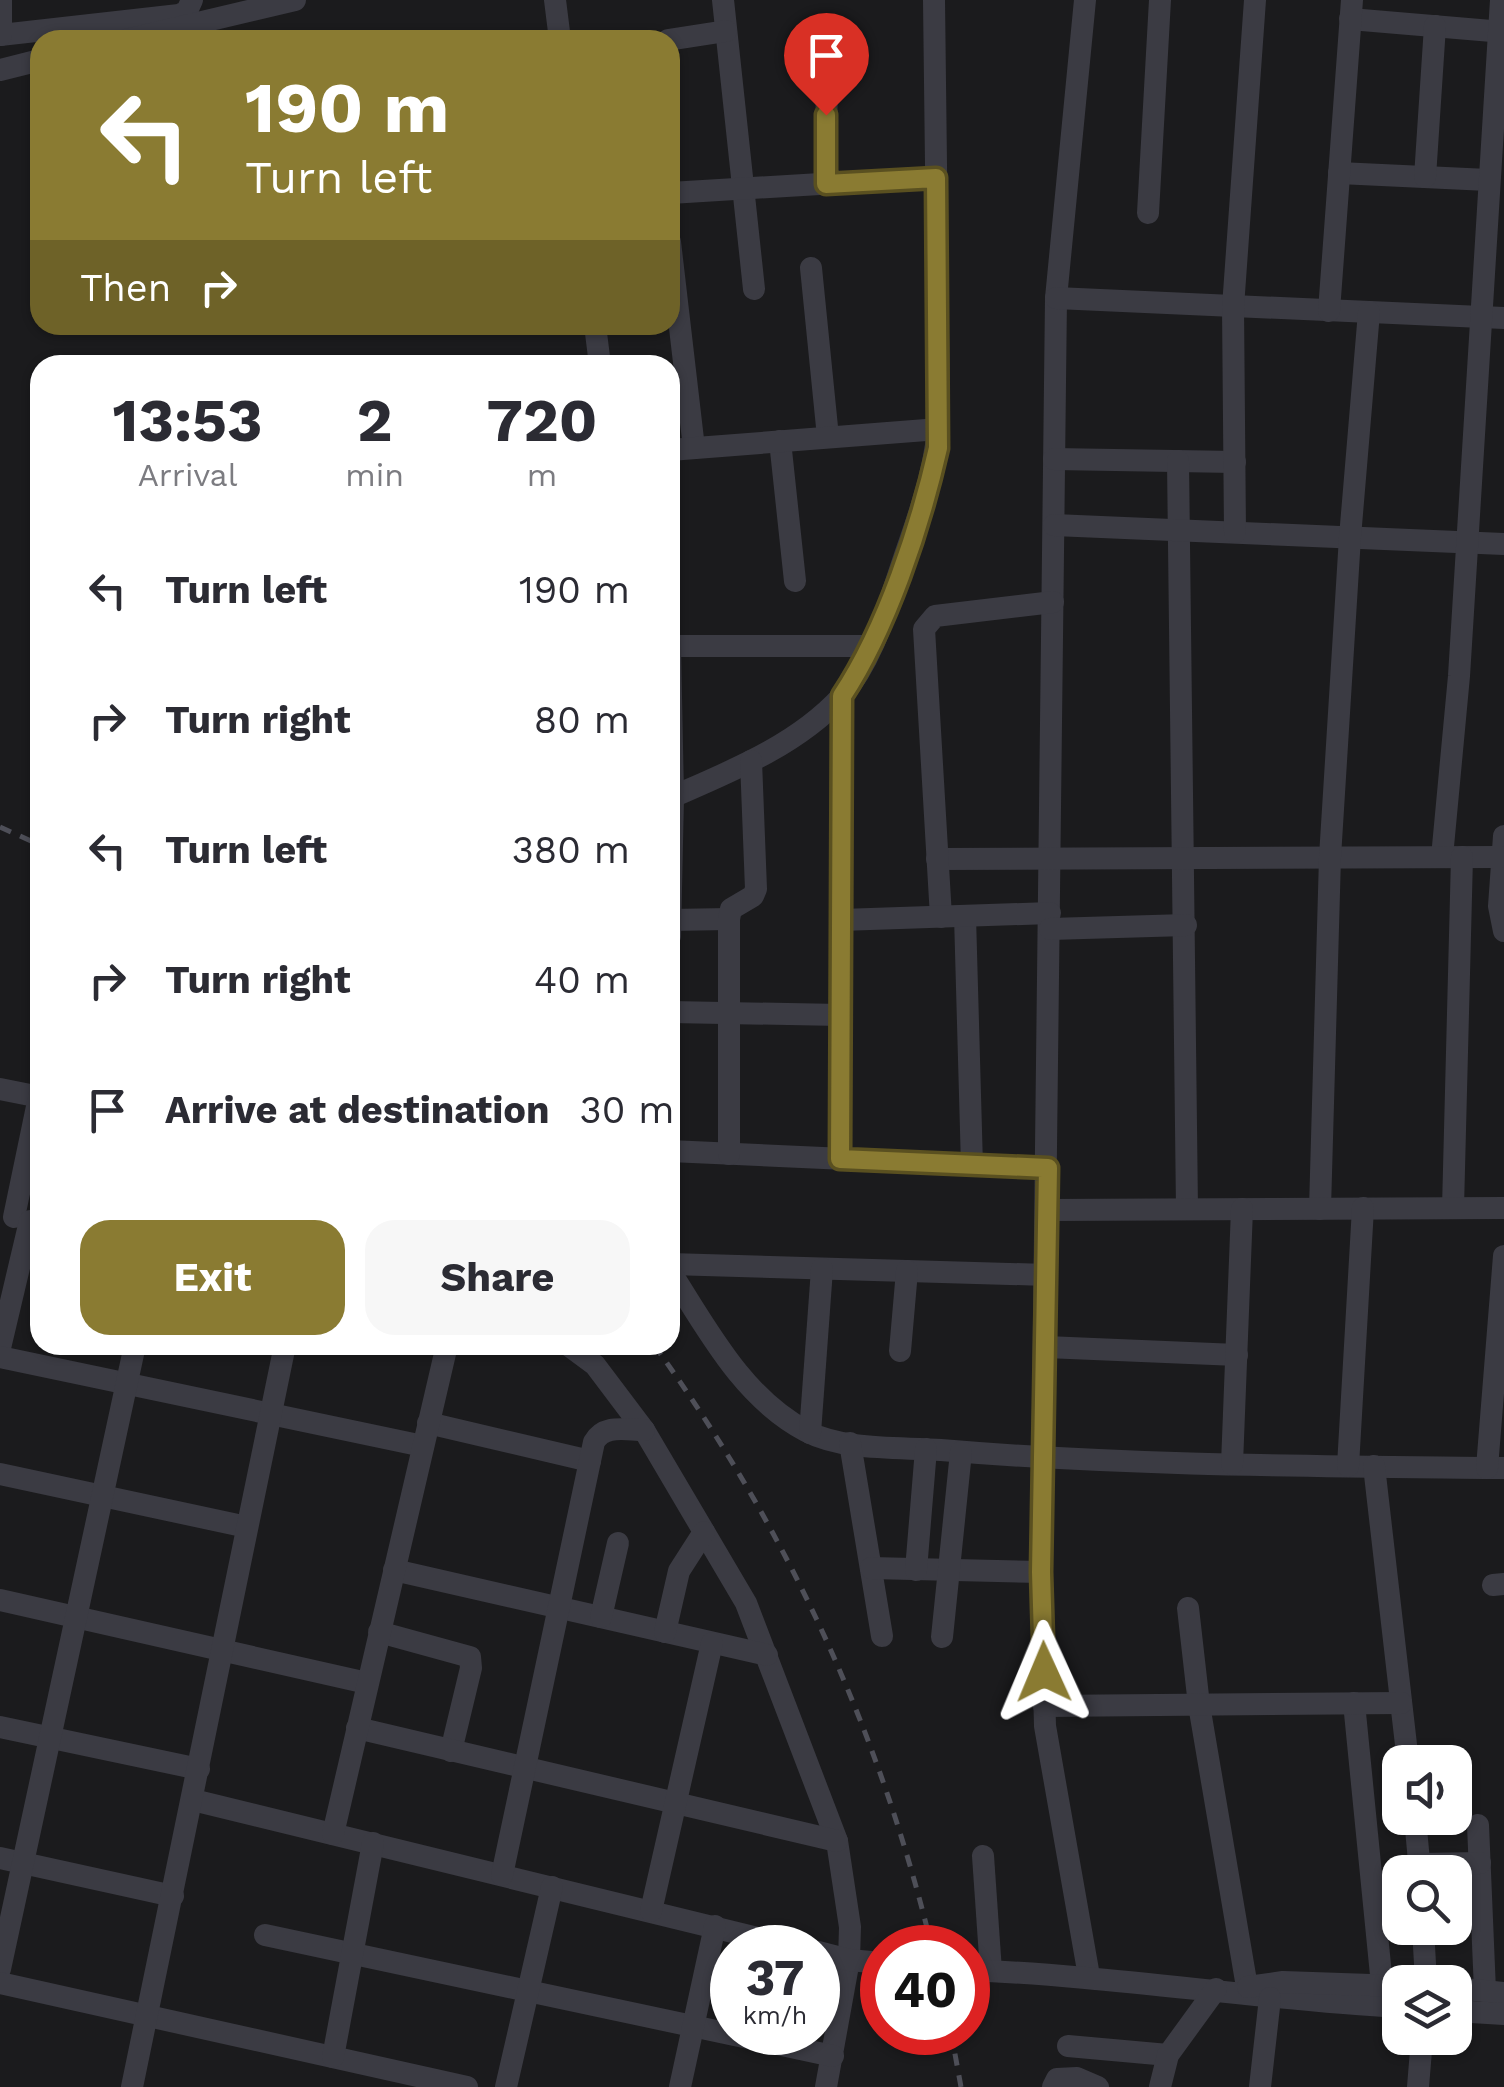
<!DOCTYPE html>
<html lang="en">
<head>
<meta charset="utf-8">
<style>
  :root { --surface:#fff; --page:#f7f7f7; --text:#2b2b33; --muted:#7c7c81; --accent:#8a7b32 }
  body { margin:0; font-family:"Work Sans",sans-serif; background:var(--page); color:var(--text); height:100vh; display:flex; flex-direction:column; font-size:38px; white-space:nowrap }
  * { box-sizing:border-box; margin:0 }
  p { font-size:32px; color:var(--muted) }
  .icon { flex:none; width:55px; height:55px; fill:none; stroke:currentColor; stroke-width:2; stroke-linecap:round; stroke-linejoin:round }
  .map { position:relative; flex:1; overflow:hidden }
  .drawer { position:absolute; left:30px; top:355px; width:650px; height:1000px; display:flex; flex-direction:column; background:var(--surface); border-radius:30px; box-shadow:0 2px 8px #0004 }
  .drawer>* { flex:none }
  .guide { position:absolute; left:30px; top:30px; width:650px; height:305px; border-radius:30px; box-shadow:0 2px 8px #0004; background:#8a7b32; color:#fff; overflow:hidden }
  .controls { position:absolute; left:1382px; top:1745px; display:grid; gap:20px }
  .controls a { display:grid; place-items:center; width:90px; height:90px; border-radius:20px; background:var(--surface); box-shadow:0 2px 8px #0004; font-size:50px }
  .speed { position:absolute; left:710px; top:1925px; display:flex; gap:20px; font-size:50px; font-weight:700; text-align:center }
  .speed>* { display:grid; place-content:center; width:130px; height:130px; border-radius:50%; background:var(--surface); box-shadow:0 2px 8px #0004; line-height:1 }
  .speed small { font-size:25px; font-weight:400 }
  .speed .limit { border:15px solid #d22; background:#fff; color:#111 }
  .pin { position:absolute; display:grid; place-items:center; width:85px; height:85px; color:#fff; margin:-102px -42px; border-radius:50% 50% 50% 0; rotate:-45deg; box-shadow:0 0 10px #0007 }
  .pin .icon { rotate:45deg }
  .me { position:absolute; width:110px; margin:-55px; rotate:359deg; stroke-linejoin:round; filter:drop-shadow(0 0 8px #0008) }
  .turn { display:flex; align-items:center; gap:35px; height:210px; padding:0 50px; font-size:45px }
  .turn .icon { width:130px; height:130px; stroke-width:2.5 }
  .turn b { display:block; font-size:70px; line-height:85px }
  .then { display:flex; align-items:center; height:95px; padding:0 50px; background:#0003; gap:20px; font-size:38px }
  .eta { display:flex; justify-content:space-evenly; align-items:center; height:170px; text-align:center }
  .eta b { font-size:60px; font-weight:700; line-height:70px }
  .cta { display:flex; gap:20px; margin-top:auto; padding:20px 50px }
  .cta a { flex:1; height:115px; border-radius:30px; background:var(--accent); color:#fff; font-size:40px; font-weight:700; line-height:115px; text-align:center }
  .cta a+a { background:var(--page); color:var(--text) }
  ul { padding:0; list-style:none }
  li { display:flex; align-items:center; gap:30px; height:130px; padding:0 50px }
  li div { flex:1 }
  li b { display:block; font-size:38px }
  li em { font-style:normal }
  .map>svg:first-child { display:block }
  .lines { fill:none; stroke-linecap:round; stroke-linejoin:round }
  .minor { stroke:#3b3b43; stroke-width:22 }
  .rail { stroke:#4e4f58; stroke-width:5; stroke-dasharray:12 10; stroke-linecap:butt }
  .route-casing { stroke:#5a5020; stroke-width:25 }
  .route { stroke:#8a7b32; stroke-width:18 }
</style>
</head>
<body>
<div class="map">
<svg width="1504" height="2087" viewBox="0 0 1504 2087">
  <rect width="100%" height="100%" fill="#1b1b1d"/>
  <g class="lines">
    <g class="minor">
      <polyline points="555,0 560,40"/>
      <polyline points="723,0 754,289"/>
      <polyline points="1085,0 1056,298 1041,1572 1045,1726 1089,1976"/>
      <polyline points="1350,19 1504,32"/>
      <polyline points="0,35 179,15 187,11 192,0"/>
      <polyline points="1,35 1,0"/>
      <polyline points="126,40 295,0"/>
      <polyline points="668,40 726,31"/>
      <polyline points="0,70 40,60"/>
      <polyline points="1339,173 1488,180"/>
      <polyline points="1425,177 1435,26"/>
      <polyline points="826,184 827,46"/>
      <polyline points="670,193 936,177"/>
      <polyline points="1148,213 1160,0"/>
      <polyline points="670,242 694,448"/>
      <polyline points="811,268 828,437"/>
      <polyline points="1056,298 1504,318"/>
      <polyline points="1329,311 1352,0"/>
      <polyline points="595,325 600,365"/>
      <polyline points="780,441 795,581"/>
      <polyline points="670,450 939,429"/>
      <polyline points="1054,459 1235,462"/>
      <polyline points="1178,461 1187,1209"/>
      <polyline points="1054,525 1504,544"/>
      <polyline points="1235,532 1233,307 1255,0"/>
      <polyline points="670,646 871,646"/>
      <path d="M670,798C729,772 796,746 841,697C874,660 888,604 904,558C921,509 938,463 939,410L934,0"/>
      <polyline points="1504,836 1499,906 1504,931"/>
      <polyline points="1442,857 1459,676 1501,0"/>
      <polyline points="937,859 1502,857"/>
      <polyline points="965,916 972,1166"/>
      <polyline points="941,917 924,629 935,616 1053,602"/>
      <polyline points="670,920 729,919"/>
      <polyline points="841,920 1050,913"/>
      <polyline points="1050,929 1186,925"/>
      <polyline points="670,936 673,796 670,646"/>
      <polyline points="670,1012 841,1015"/>
      <polyline points="0,1089 40,1097"/>
      <polyline points="670,1151 1047,1168"/>
      <polyline points="729,1154 729,919 731,909 753,896 756,889 751,761"/>
      <polyline points="840,1159 842,696"/>
      <polyline points="1453,1208 1462,857"/>
      <polyline points="1320,1209 1330,857 1350,537 1369,312"/>
      <polyline points="1047,1210 1504,1208"/>
      <polyline points="14,1217 39,1097"/>
      <polyline points="670,1264 1047,1275"/>
      <path d="M670,1271C707,1329 743,1398 806,1431C844,1451 899,1447 941,1450C1128,1466 1317,1466 1504,1468"/>
      <polyline points="568,1345 595,1365 644,1430 746,1603 837,1841 850,1927 849,1960 826,2087"/>
      <polyline points="1046,1347 1237,1355"/>
      <polyline points="0,1348 30,1221"/>
      <polyline points="900,1351 907,1271"/>
      <polyline points="0,1357 423,1446"/>
      <polyline points="428,1423 590,1461"/>
      <polyline points="810,1433 822,1269"/>
      <polyline points="850,1443 882,1636"/>
      <polyline points="1232,1464 1242,1209"/>
      <polyline points="1348,1466 1363,1208"/>
      <polyline points="1374,1466 1408,1762"/>
      <polyline points="1487,1468 1504,1256"/>
      <polyline points="0,1474 247,1527"/>
      <polyline points="871,1568 1041,1572"/>
      <polyline points="394,1570 767,1655"/>
      <polyline points="916,1570 926,1449"/>
      <polyline points="1493,1585 1504,1584"/>
      <polyline points="0,1600 367,1683"/>
      <polyline points="1188,1608 1199,1705 1247,1987"/>
      <polyline points="601,1617 618,1543"/>
      <polyline points="379,1632 470,1657 471,1668 451,1751"/>
      <polyline points="665,1632 679,1571 704,1532"/>
      <polyline points="942,1637 961,1452"/>
      <polyline points="1354,1703 1382,1985"/>
      <polyline points="1044,1706 1401,1703"/>
      <polyline points="0,1727 199,1769"/>
      <polyline points="357,1728 837,1841"/>
      <polyline points="193,1800 798,1948"/>
      <polyline points="1415,1818 1420,1872"/>
      <polyline points="1478,1825 1485,1991"/>
      <polyline points="333,1834 447,1345"/>
      <polyline points="983,1856 991,1971"/>
      <polyline points="0,1858 173,1896"/>
      <polyline points="1419,1864 1480,1863"/>
      <path d="M502,1875L594,1442C604,1424 625,1430 644,1430"/>
      <polyline points="651,1911 712,1643"/>
      <polyline points="1423,1928 1426,1982"/>
      <polyline points="265,1935 833,2056"/>
      <polyline points="818,1952 849,1960 882,1963"/>
      <polyline points="0,1969 135,1345"/>
      <path d="M968,1970C1113,1976 1255,1999 1400,2007"/>
      <polyline points="0,1983 467,2087"/>
      <polyline points="1248,1987 1283,1982 1400,1986"/>
      <polyline points="1455,1988 1504,1993"/>
      <polyline points="1455,2011 1504,2014"/>
      <polyline points="1068,2046 1168,2055"/>
      <polyline points="333,2057 373,1843"/>
      <polyline points="132,2087 285,1345"/>
      <polyline points="506,2087 552,1887"/>
      <polyline points="680,2087 715,1926"/>
      <polyline points="1053,2087 1057,2079 1077,2078 1098,2087"/>
      <polyline points="1160,2087 1168,2055 1216,1989"/>
      <polyline points="1260,2087 1270,1998"/>
      <polyline points="1418,2087 1422,2038"/>
    </g>
    <g class="rail">
      <polyline points="0,827 40,845"/>
      <path d="M654,1345C786,1527 879,1728 932,1948"/>
      <polyline points="951,2032 961,2087"/>
    </g>
  </g>
  <g class="lines">
    <defs>
      <path id="route" d="M826,115V184L936,178L938,448C920,527 887,628 842,696L840,1159L1048,1168L1041,1572L1044,1672"/>
    </defs>
    <use href="#route" class="route-casing"/>
    <use href="#route" class="route"/>
  </g>
</svg>
<div class="controls">
<a><svg class="icon" aria-label="sound" viewBox="0 0 24 24"><path d="M4 9h4l5-4v14l-5-4H4zM17 9q2 3 0 6"/></svg></a>
<a><svg class="icon" aria-label="search" viewBox="0 0 24 24"><circle cx="10" cy="10" r="6"/><path d="M15 15l6 6"/></svg></a>
<a><svg class="icon" aria-label="layers" viewBox="0 0 24 24"><path d="M12 4l9 5-9 5-9-5zM3 14l9 5 9-5"/></svg></a>
</div>
<div class="speed"><div>37<small>km/h</small></div><div class="limit">40</div></div>
<div class="pin" style="left:826px;top:115px;background:#d93025"><svg class="icon" aria-label="arrive" viewBox="0 0 24 24"><path d="M6 21V4h12l-3 4 3 4H6"/></svg></div>
<svg class="me" style="left:1044px;top:1672px" viewBox="-20 -20 40 40"><path d="M0-17L14 15 0 8-14 15z" fill="#8a7b32" stroke="#fff" stroke-width="4"/></svg>
<div class="guide">
<div class="turn"><svg class="icon" aria-label="left" viewBox="0 0 24 24"><path d="M17 20v-9H6M10 6l-5 5 5 5"/></svg><div><b>190 m</b>Turn left</div></div>
<div class="then">Then<svg class="icon" aria-label="right" viewBox="0 0 24 24"><path d="M7 20v-9h11M14 6l5 5-5 5"/></svg></div>
</div>
<section class="drawer">
<div class="eta">
<div><b>13:53</b><p>Arrival</p></div>
<div><b>2</b><p>min</p></div>
<div><b>720</b><p>m</p></div>
</div>
<ul>
<li><svg class="icon" aria-label="left" viewBox="0 0 24 24"><path d="M17 20v-9H6M10 6l-5 5 5 5"/></svg><div><b>Turn left</b></div><em>190 m</em></li>
<li><svg class="icon" aria-label="right" viewBox="0 0 24 24"><path d="M7 20v-9h11M14 6l5 5-5 5"/></svg><div><b>Turn right</b></div><em>80 m</em></li>
<li><svg class="icon" aria-label="left" viewBox="0 0 24 24"><path d="M17 20v-9H6M10 6l-5 5 5 5"/></svg><div><b>Turn left</b></div><em>380 m</em></li>
<li><svg class="icon" aria-label="right" viewBox="0 0 24 24"><path d="M7 20v-9h11M14 6l5 5-5 5"/></svg><div><b>Turn right</b></div><em>40 m</em></li>
<li><svg class="icon" aria-label="arrive" viewBox="0 0 24 24"><path d="M6 21V4h12l-3 4 3 4H6"/></svg><div><b>Arrive at destination</b></div><em>30 m</em></li>
</ul>
<div class="cta"><a>Exit</a><a>Share</a></div>
</section>
</div>
</body>
</html>
